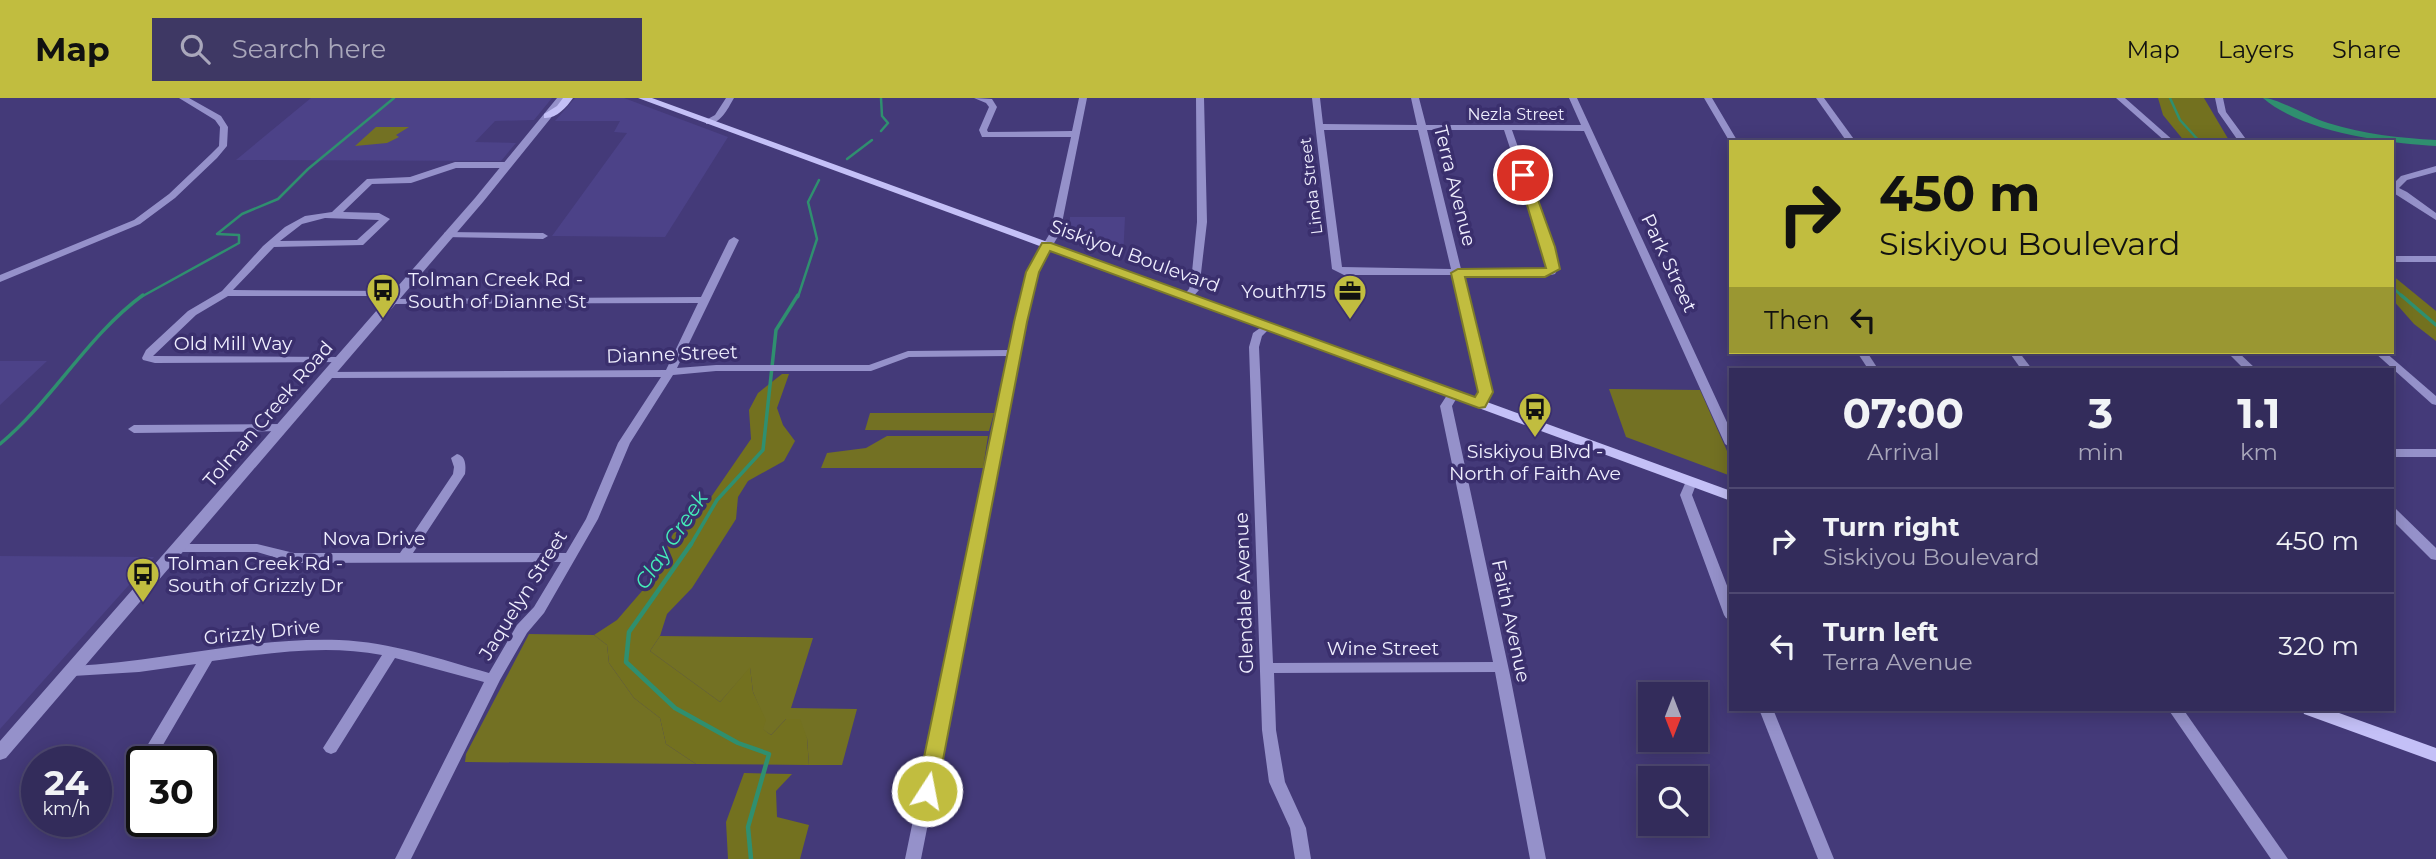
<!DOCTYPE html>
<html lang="en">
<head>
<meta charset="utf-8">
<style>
  :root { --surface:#332c5b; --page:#3e3864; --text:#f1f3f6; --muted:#a9a7bb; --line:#4e4871; --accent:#c1bd3f }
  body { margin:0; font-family:Montserrat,sans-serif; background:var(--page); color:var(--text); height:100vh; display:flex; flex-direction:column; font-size:26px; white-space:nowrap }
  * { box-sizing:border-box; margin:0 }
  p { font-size:23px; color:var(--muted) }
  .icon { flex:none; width:38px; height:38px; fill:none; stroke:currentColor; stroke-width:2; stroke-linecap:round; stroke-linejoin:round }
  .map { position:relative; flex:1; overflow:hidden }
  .panel { position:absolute; left:1729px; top:270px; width:665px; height:343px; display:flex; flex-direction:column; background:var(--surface); border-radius:0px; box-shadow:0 4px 18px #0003,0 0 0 2px var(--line) }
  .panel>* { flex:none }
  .top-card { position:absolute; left:1729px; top:42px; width:665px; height:214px; border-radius:0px; box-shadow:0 4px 18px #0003,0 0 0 2px var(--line); background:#c1bd3f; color:#111; overflow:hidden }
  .needle { width:46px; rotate:180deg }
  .tools { position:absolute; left:1638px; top:584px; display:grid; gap:14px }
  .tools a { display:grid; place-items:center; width:70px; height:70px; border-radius:0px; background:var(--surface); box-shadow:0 4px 18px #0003,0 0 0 2px var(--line); font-size:35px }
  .speed { position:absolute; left:21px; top:648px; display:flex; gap:14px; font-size:35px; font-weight:700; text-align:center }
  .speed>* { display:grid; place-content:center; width:91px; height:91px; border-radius:50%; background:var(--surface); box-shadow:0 4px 18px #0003,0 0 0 2px var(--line); line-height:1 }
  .speed small { font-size:18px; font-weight:400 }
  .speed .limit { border:4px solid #111; border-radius:10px; background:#fff; color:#111 }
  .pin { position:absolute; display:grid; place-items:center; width:60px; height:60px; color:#fff; margin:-30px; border:4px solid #fff; border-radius:50%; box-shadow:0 2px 7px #0007 }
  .me { position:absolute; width:77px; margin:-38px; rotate:11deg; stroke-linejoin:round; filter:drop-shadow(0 0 5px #0008) }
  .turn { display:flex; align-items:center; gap:24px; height:147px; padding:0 35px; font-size:32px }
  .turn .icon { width:91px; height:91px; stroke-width:2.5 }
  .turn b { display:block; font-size:49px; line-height:60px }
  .then { display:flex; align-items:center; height:66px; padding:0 35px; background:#0003; gap:14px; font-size:26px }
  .eta { display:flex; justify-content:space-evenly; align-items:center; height:119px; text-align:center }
  .eta b { font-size:42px; font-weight:700; line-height:49px }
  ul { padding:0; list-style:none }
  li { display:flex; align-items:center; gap:21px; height:105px; padding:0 35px; border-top:2px solid var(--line) }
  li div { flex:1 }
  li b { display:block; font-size:26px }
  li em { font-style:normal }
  header { display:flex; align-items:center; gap:42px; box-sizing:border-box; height:98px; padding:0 35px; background:var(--accent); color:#111 }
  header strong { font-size:33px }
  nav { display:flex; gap:38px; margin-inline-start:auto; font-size:24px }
  .search { width:490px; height:63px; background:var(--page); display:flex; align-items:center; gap:18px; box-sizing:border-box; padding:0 24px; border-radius:0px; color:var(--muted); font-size:26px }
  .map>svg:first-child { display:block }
  .built { fill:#4c4288 }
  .green { fill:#737123 }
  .forest { fill:#73711f }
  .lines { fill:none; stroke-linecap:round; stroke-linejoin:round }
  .stream-far2 { stroke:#2f8f6f; stroke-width:2.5 }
  .stream-far1 { stroke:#2f8f6f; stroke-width:3.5 }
  .stream { stroke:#2f8f6f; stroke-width:4.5 }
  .canal { fill:#2f8f6f; fill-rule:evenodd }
  .minor { fill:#9591ca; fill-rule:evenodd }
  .tertiary { fill:#9591ca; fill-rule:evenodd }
  .secondary { fill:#c4c0f7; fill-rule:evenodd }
  .route { fill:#c1bd3f; stroke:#7d7b29; stroke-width:2 }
  .labels { text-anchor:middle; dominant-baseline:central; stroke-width:7; stroke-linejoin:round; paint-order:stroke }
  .far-street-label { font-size:16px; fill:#efeefe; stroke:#3a2f6d }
  .street-label { font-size:19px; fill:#efeefe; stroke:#3a2f6d }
  .poi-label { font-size:19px; fill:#efeefe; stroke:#3a2f6d; text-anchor:start }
  .water-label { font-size:21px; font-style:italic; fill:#44efba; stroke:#3a2f6d }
</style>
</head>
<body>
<header>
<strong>Map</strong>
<div class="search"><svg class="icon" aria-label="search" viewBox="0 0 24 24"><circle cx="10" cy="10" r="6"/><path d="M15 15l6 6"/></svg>Search here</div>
<nav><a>Map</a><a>Layers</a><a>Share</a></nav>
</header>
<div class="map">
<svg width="2436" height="761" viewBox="0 0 2436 761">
  <rect width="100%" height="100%" fill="#443a79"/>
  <g class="built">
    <polygon points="311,0 552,0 534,22 495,23 475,44 516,45 501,63 236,62"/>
    <polygon points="575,0 624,0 728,39 665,139 552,138 627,35 614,34 620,23 555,23"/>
    <polygon points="1070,119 1125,119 1123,160 1069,141"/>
    <polygon points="0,263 47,263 0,307"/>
    <polygon points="0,458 154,459 0,631"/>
  </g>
  <g class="green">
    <polygon points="376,29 409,29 396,37 399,39 387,45 355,48"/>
    <polygon points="1609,291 1700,292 1731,362 1731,378 1626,339"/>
    <polygon points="870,315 994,315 989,333 865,332"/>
    <polygon points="887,338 988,338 983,370 821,370 827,355 866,350"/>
    <polygon points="529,536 594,537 607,547 609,565 634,600 660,620 666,646 696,666 465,664 466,656"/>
    <polygon points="660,538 813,540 791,610 857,611 842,667 809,667 807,640 786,621 771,637 762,631 765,622 753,594 750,570 720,604 650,553"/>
  </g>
  <g class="forest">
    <polygon points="2158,0 2204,0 2230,44 2185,44 2163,17"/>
    <polygon points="2392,177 2436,213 2436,243 2414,226 2392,201"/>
    <polygon points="782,276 789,276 777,310 783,327 795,343 784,363 748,383 738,399 736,421 692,490 667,516 660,538 650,553 720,604 750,569 753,594 766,622 763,631 771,637 786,621 800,621 807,640 809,667 696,666 666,646 660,620 634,600 609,565 607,547 594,537 617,522 655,478 666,448 682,421 709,402 751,341 749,312 758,295"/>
    <polygon points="744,675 792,676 776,693 777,719 809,727 800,761 728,761 726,724"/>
  </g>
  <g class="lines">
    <g class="stream-far2">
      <polyline points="881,0 882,18 888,25 881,33"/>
      <polyline points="2170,0 2180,22 2200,44"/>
      <polyline points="847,61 872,42"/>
      <polyline points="2392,189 2403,199"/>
      <polyline points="141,199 239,145 239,137 217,136 242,116 278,101 308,71 394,0"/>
      <polyline points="798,199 817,141 808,104 819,82"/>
    </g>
    <g class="stream-far1">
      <polyline points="2401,197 2436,227"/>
      <path d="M0,346C53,302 87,238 143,197"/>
      <polyline points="690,448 717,402 763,352 776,232 798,197"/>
    </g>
    <polyline class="stream" points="691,446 629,534 626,564 675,610 738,645 769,656 748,729 751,761"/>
    <path class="canal" d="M2263,0C2278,0 2310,20 2328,25C2363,36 2400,40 2436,42V48C2385,45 2302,34 2263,0Z"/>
    <g class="minor">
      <polygon points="179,0 189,0 221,18 228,29 227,48 217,60 175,100 140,126 0,184 0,177 134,122 169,96 211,56 219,48 220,29 215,22"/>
      <path d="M726,0H734C727,12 721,26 706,26V22L715,17Z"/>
      <path d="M974,0L992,1L997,9L987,32L988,34L1072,33L1079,0H1087L1060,135L1037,174L921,761H905L1009,258L909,259L871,273H716L673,277L630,345L598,421L544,515L527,535L500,582L411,761H395L484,584L395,560L336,654L331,656L326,654L323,650L382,557C326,546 268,555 212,563L160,652L155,654L150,652L147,648L196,566L139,574L73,578L68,577L66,573L68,569L73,568C162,564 250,539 339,542C391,544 440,561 489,575L517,527L534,509L561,464L294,465L257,454H179L173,450L179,446H257L294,455H400L453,376L454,369L451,360L457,356C466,358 466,368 465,376L413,455H566L586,421L618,345L661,279L327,280L321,277L327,274L666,272L698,205L391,206L387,205V201L701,199L729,142L734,139L739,142L677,270L716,267H869L908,253L1010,252L1027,174L1050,135L1071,39H982L979,32L989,9L986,5Z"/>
      <polygon points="1196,0 1204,0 1207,124 1199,192 1191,201 1187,202 1182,199 1189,191 1191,184 1197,124"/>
      <path d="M1312,0H1320L1323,26L1417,27L1411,0H1419L1426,27H1581L1569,0H1577L1731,333V350L1725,346L1584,33L1512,32L1553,149L1558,171L1555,176L1551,177H1462L1491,294L1483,308L1479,309L1473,306L1479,294L1452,177H1344L1332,171ZM1324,32H1418L1451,171L1342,169ZM1427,32H1504L1543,149L1548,171H1461Z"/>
      <polygon points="1704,0 1712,0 1738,44 1731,44 1731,46"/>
      <polygon points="1816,0 1824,0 1856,44 1847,44"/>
      <polygon points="2116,0 2125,0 2175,44 2166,44"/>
      <polygon points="2215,0 2223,0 2226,14 2248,44 2239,44 2218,14"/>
      <path d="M455,64H507L511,67L507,70H456L411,85L372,86L343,114L379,115L390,121L363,147L274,149L233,192L396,193L401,196L400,198H228L196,217L153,258L340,259L345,262L344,264L155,265L143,262L142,260L146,252L188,213L222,193L263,148L285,129L305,118L332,114L367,81L410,79ZM325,120L379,122L357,142L280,143L302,126Z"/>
      <polygon points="2436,68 2436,74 2407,82 2399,90 2407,94 2436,115 2436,122 2392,94 2392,87 2401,78"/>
      <polygon points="447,134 543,135 548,138 543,141 444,139 444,135"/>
      <rect x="2392" y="158" width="44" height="6"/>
      <polygon points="1267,225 1272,228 1262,238 1259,249 1273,565 1493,564 1440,308 1449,294 1457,294 1459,296 1452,308 1510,577 1546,761 1530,761 1495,574 1274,575 1276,632 1285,684 1306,730 1311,761 1295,761 1290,730 1269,684 1262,632 1249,249 1253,235"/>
      <polygon points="1857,254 1867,254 1878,271 1868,271"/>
      <polygon points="2009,254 2019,254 2032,271 2021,271"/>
      <polygon points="2227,254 2238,254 2256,271 2244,271"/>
      <polygon points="2374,254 2385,254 2436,298 2436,307 2432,306"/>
      <polygon points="281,326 287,330 285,333 134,335 128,331 134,327"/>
      <rect x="2392" y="351" width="44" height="8"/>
      <polygon points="1691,380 1697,384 1692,397 1731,498 1731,522 1726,520 1724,517 1680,397 1687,381"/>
      <polygon points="2392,410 2396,411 2436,450 2436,462 2431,461 2392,422"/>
      <polygon points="1759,611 1773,611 1834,761 1818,761"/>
      <polygon points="2168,611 2183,611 2288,761 2271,761"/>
    </g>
    <polygon class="tertiary" points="557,0 567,0 483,104 6,660 0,662 0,643 475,100"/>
    <g class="secondary">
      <path d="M563,0H573C566,10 556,21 544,20V16L557,8Z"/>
      <polygon points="638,0 652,0 1731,393 1731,403"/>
      <polygon points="2302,611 2328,611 2436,650 2436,664 2304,616"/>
    </g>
  </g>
  <polygon class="route" points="1523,74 1529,77 1555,149 1560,171 1545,179 1465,179 1493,294 1485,309 1479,310 1050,153 1039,174 1027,224 937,693 934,699 927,701 920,699 917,693 1014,224 1026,174 1042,145 1051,145 1475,299 1478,294 1451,175 1458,171 1546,170 1518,77"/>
  <defs>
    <symbol id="bus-pin" viewBox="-11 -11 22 30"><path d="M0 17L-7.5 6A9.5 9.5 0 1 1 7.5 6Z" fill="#c1bd3f" stroke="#3a2f6d"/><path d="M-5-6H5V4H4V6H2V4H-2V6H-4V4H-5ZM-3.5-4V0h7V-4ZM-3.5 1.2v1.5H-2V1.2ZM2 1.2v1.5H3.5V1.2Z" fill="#111"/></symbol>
    <symbol id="office-pin" viewBox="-11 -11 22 30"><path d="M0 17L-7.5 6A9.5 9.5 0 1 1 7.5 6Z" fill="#c1bd3f" stroke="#3a2f6d"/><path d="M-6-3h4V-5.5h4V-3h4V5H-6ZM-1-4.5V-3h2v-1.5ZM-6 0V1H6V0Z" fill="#111"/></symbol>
  </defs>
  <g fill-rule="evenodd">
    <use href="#bus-pin" x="364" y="173" width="38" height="52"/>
    <use href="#office-pin" x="1331" y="174" width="38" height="52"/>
    <use href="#bus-pin" x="1516" y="292" width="38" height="52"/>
    <use href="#bus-pin" x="124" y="457" width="38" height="52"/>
  </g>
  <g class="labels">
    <g class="far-street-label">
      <text x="1516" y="16">Nezla Street</text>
      <text transform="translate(1311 88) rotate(-97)">Linda Street</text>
    </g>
    <g class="street-label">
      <text transform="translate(1455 88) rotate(76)">Terra Avenue</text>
      <text transform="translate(1135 158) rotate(20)">Siskiyou Boulevard</text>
      <text transform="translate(1669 165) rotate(65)">Park Street</text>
      <text x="233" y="245">Old Mill Way</text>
      <text transform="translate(672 256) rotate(-2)">Dianne Street</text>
      <text transform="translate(268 316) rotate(-49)">Tolman Creek Road</text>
      <text x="374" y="440">Nova Drive</text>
      <text transform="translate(1244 495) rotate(-92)">Glendale Avenue</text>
      <text transform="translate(523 497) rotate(-58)">Jaquelyn Street</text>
      <text transform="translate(1511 523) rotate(78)">Faith Avenue</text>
      <text transform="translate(262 534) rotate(-6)">Grizzly Drive</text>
      <text x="1383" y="550">Wine Street</text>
    </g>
    <g class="poi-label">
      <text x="408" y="181">Tolman Creek Rd -<tspan x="408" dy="22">South of Dianne St</tspan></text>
      <text x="1326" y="193" text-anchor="end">Youth715</text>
      <text x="1535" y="353" text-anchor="middle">Siskiyou Blvd -<tspan x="1535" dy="22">North of Faith Ave</tspan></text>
      <text x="168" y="465">Tolman Creek Rd -<tspan x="168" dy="22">South of Grizzly Dr</tspan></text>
    </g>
    <g class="water-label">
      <text transform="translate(671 442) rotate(-56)">Clay Creek</text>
    </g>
  </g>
</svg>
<div class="tools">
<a><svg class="needle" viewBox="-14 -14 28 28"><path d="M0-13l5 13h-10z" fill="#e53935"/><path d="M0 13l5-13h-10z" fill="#a9a7bb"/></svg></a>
<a><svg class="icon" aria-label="search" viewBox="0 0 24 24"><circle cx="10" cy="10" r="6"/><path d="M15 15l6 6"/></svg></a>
</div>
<div class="speed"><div>24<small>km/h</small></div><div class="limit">30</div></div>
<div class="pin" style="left:1523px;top:77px;background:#d93025"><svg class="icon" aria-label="arrive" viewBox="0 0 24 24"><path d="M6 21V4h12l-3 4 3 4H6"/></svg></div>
<svg class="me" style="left:927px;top:693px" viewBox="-20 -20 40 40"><circle r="17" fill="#c1bd3f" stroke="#fff" stroke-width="3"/><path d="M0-11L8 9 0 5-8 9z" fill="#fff"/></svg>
<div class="top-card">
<div class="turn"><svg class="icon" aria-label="right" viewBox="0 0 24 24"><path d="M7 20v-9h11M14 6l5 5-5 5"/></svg><div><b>450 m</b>Siskiyou Boulevard</div></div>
<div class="then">Then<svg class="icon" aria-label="left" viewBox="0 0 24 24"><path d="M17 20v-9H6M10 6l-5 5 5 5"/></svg></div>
</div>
<section class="panel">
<div class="eta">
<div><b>07:00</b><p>Arrival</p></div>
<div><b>3</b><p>min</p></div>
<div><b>1.1</b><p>km</p></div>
</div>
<ul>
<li><svg class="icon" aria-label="right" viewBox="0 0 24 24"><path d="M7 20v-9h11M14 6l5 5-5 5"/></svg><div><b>Turn right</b><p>Siskiyou Boulevard</p></div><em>450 m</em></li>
<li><svg class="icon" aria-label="left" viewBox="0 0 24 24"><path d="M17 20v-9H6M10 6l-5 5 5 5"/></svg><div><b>Turn left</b><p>Terra Avenue</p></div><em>320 m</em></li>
</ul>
</section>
</div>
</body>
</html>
